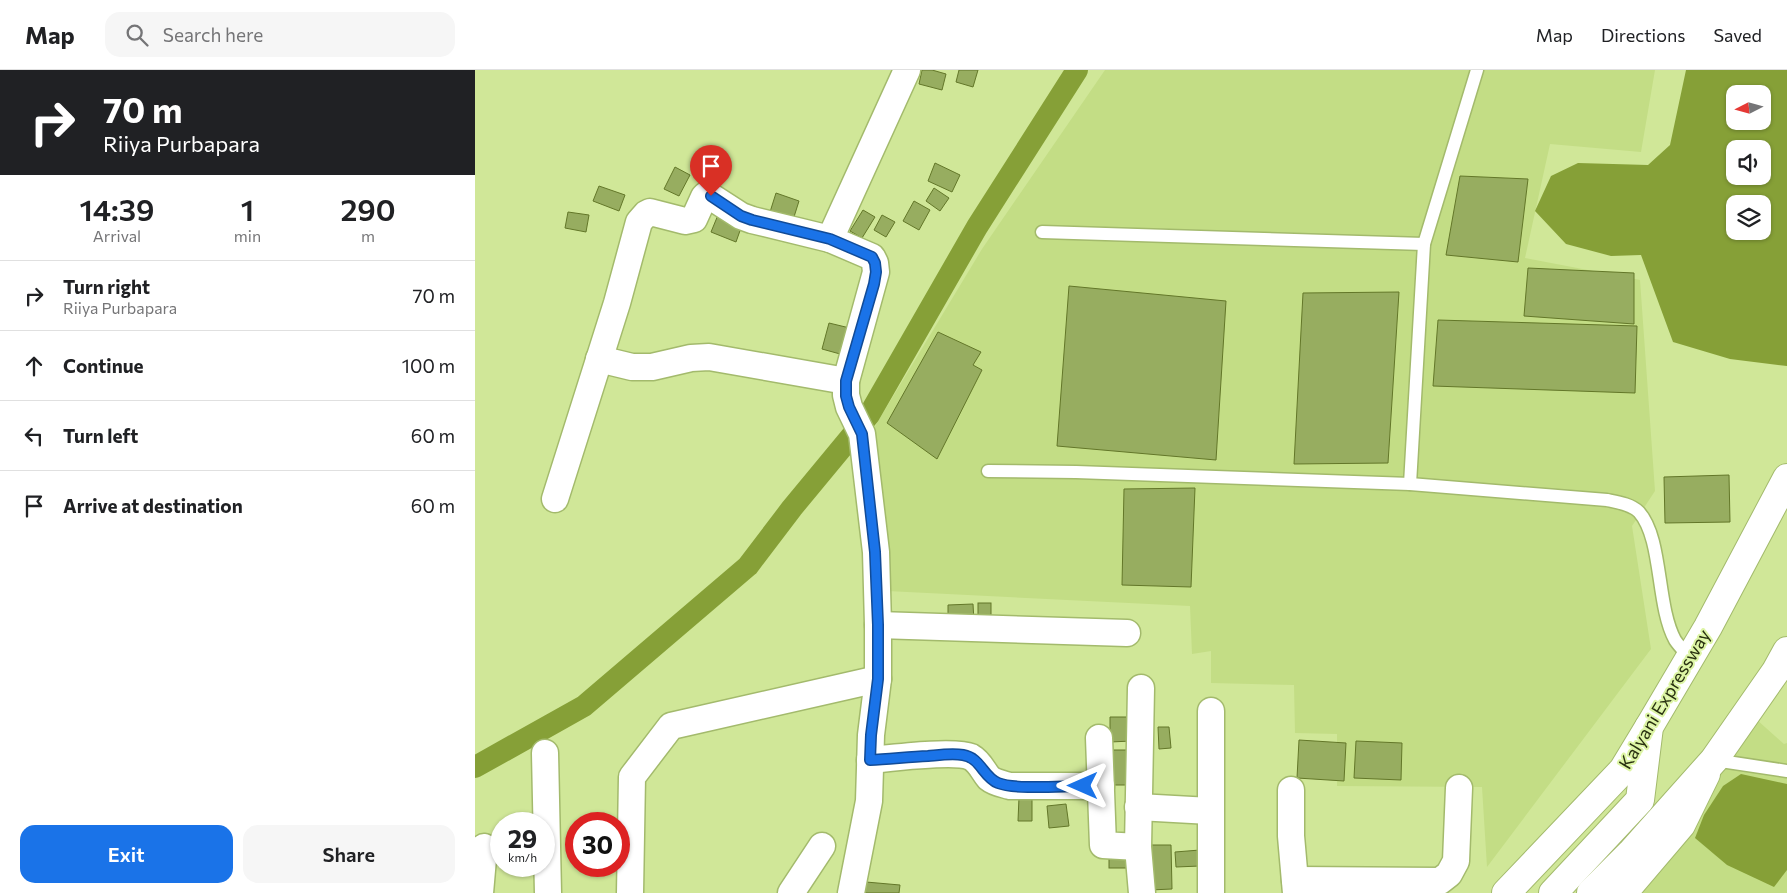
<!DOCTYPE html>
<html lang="en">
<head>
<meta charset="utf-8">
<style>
  :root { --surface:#fff; --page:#f6f6f6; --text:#202124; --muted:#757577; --line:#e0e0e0; --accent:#1a73e8 }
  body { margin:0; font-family:Commissioner,sans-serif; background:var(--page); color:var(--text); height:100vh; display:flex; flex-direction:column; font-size:19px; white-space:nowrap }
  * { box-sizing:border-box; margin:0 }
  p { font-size:16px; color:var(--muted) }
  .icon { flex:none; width:28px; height:28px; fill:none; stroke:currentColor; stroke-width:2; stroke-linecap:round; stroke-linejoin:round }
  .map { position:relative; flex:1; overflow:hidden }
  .drawer { display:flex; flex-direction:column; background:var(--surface); width:475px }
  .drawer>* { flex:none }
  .banner { background:#202124; color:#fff; overflow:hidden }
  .needle { width:32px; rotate:264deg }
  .fabs { position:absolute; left:1251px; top:15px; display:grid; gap:10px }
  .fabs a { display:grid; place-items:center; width:45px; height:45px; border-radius:10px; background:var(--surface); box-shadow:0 1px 4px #0004; font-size:25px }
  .speed { position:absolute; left:15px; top:742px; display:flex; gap:10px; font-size:25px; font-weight:700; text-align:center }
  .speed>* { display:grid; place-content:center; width:65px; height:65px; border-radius:50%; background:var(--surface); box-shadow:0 1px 4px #0004; line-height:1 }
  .speed small { font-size:12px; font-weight:400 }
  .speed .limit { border:8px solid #d22; background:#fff; color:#111 }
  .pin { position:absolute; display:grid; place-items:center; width:42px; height:42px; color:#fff; margin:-51px -21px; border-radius:50% 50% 50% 0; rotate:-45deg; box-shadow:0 0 5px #0007 }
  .pin .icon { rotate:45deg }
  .me { position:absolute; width:55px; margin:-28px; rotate:270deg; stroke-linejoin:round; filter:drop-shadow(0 0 4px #0008) }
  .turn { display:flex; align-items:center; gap:18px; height:105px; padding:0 20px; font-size:22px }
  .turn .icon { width:65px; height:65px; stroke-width:2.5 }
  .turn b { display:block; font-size:35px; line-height:42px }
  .eta { display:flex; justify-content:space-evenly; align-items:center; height:85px; text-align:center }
  .eta b { font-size:30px; font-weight:600; line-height:35px }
  .button { display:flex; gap:10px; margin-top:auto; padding:10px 20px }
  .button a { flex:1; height:58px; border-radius:15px; background:var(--accent); color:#fff; font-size:20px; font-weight:600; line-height:58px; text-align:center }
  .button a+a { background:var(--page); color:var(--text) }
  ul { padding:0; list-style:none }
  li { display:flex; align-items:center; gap:15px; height:70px; padding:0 20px; border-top:1px solid var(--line) }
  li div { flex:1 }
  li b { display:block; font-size:19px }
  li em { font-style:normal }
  header { display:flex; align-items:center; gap:30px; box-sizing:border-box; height:70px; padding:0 25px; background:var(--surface); border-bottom:1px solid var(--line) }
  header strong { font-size:24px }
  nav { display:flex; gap:28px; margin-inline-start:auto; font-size:18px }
  .search { width:350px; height:45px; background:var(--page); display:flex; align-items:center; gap:12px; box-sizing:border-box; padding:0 18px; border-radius:15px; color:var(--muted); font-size:19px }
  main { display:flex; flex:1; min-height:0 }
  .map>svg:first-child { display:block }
  .built { fill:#c3dd85 }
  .water { fill:#86a037; fill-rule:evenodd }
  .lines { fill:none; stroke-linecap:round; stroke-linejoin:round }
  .canal { stroke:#86a037; stroke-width:22 }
  .building { fill:#97ad60; stroke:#637729 }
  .lane-casing { stroke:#a3ba6c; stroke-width:15 }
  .street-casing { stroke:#a3ba6c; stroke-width:29 }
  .secondary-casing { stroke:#a3ba6c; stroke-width:30 }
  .highway-casing { stroke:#a3ba6c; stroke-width:30 }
  .lane { stroke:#fff; stroke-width:12 }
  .street { stroke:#fff; stroke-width:26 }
  .secondary { stroke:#fff; stroke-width:28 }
  .highway { stroke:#fff; stroke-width:28 }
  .route-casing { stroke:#114b97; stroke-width:12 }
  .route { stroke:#1a73e8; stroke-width:9 }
  .labels { text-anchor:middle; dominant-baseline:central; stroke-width:4; stroke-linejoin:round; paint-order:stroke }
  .street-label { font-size:18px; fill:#293111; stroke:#ddf5a5 }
</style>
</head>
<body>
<header>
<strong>Map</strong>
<div class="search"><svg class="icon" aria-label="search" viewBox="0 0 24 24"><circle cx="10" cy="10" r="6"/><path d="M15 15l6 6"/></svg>Search here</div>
<nav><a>Map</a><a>Directions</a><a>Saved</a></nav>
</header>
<main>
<section class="drawer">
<div class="banner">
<div class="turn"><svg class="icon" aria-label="right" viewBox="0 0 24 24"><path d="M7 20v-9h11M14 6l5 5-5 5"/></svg><div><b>70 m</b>Riiya Purbapara</div></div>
</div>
<div class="eta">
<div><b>14:39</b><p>Arrival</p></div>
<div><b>1</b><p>min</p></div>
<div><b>290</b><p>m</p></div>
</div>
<ul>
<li><svg class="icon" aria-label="right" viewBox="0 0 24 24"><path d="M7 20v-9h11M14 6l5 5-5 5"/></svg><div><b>Turn right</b><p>Riiya Purbapara</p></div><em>70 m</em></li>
<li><svg class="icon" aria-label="ahead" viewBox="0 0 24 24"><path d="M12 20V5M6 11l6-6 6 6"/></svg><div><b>Continue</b></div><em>100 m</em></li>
<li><svg class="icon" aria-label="left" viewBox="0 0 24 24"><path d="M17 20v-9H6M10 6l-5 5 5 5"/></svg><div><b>Turn left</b></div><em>60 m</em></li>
<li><svg class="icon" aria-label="arrive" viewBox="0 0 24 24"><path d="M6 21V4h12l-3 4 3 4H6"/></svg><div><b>Arrive at destination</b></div><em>60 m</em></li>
</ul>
<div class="button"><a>Exit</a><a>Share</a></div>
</section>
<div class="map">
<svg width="1312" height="823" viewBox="0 0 1312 823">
  <rect width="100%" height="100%" fill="#d0e798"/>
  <g class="built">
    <polygon points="630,0 1180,0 1166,82 1075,74 1050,188 1165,210 1180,421 1157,456 1176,579 1012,797 1007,717 862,716 862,664 820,663 819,615 736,613 736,581 717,584 715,536 412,521 396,363 507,179"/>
    <polygon points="1272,641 1309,674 1312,673 1312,823 1137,823"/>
  </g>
  <g class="water">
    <path d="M1211,0H1312V296L1255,289L1198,272L1166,185L1136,186L1091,174L1060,141L1076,106L1103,93L1173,95L1195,75ZM1260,24H1288V51H1260ZM1260,79H1288V106H1260ZM1260,134H1288V161H1260Z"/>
    <polygon points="1266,704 1312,714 1312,800 1299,817 1252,795 1220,768 1229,745 1248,716"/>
  </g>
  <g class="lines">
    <polyline class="canal" points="0,697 109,636 273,496 317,438 394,345 502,157 602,0"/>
  </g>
  <g class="building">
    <polygon points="447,0 457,0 471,4 467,20 444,14"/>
    <polygon points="484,0 503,0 498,17 481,12"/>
    <polygon points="460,93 485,105 477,122 453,111"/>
    <polygon points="200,97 215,105 204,126 189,119"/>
    <polygon points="985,106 1053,109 1043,192 971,185"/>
    <polygon points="124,116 150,125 144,141 118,131"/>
    <polygon points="459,118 474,128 465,141 451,131"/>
    <polygon points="301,123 324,131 318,150 295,142"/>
    <polygon points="439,131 455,140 444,160 428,151"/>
    <polygon points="388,140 400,147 387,168 375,161"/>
    <polygon points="93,142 114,145 111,162 90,158"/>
    <polygon points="243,145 267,155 261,172 236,162"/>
    <polygon points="407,145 420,152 411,167 399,160"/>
    <polygon points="1053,198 1159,203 1159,254 1049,246"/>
    <polygon points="594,216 751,231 741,390 582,376"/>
    <polygon points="924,222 913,393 819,394 828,223"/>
    <polygon points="963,250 1162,256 1160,323 958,316"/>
    <polygon points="354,253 383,260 376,287 347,279"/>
    <polygon points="463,262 506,282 498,295 507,300 462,389 412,353"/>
    <polygon points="1254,405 1255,452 1190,453 1189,407"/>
    <polygon points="720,418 716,517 647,515 649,419"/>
    <rect x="503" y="533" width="13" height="19"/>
    <polygon points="498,534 499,552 473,553 473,535"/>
    <polygon points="635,647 656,647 657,671 635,672"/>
    <polygon points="683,657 694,657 696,678 684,679"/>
    <polygon points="824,670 871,673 869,711 822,708"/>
    <polygon points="881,671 927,673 926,710 879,708"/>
    <polygon points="632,680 654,680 653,715 631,715"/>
    <polygon points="544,727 557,727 557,751 543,751"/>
    <polygon points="591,734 594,756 574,758 572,736"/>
    <polygon points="674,775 696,775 697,819 675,820"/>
    <rect x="634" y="779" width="19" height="19"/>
    <polygon points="725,780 725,796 701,797 700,782"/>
    <polygon points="391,812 425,815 424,823 390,823"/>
  </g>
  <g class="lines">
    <defs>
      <g id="lane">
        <polyline points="567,162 949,174"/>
        <path d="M513,401L601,402L935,414L1132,430C1142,432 1156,434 1164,442C1188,469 1181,535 1200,570C1204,576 1210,582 1215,588"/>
        <polyline points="935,414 949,174 1002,0"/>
        <polyline points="1239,690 1312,701"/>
      </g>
      <g id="street">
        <polyline points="124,289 157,297 177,297 216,288 234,287 371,311"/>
        <polyline points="80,429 142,233 164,152 171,144 175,142 210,151 219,149 229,127 231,125 235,126 266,146 277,150 355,169"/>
        <polyline points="403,555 652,563"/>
        <polyline points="666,618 663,777 667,823"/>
        <polyline points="736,641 736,823"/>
        <polyline points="624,668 628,775 663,777"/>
        <polyline points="70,683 73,823"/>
        <path d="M395,690C416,688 480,680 496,687C505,692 508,701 514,708C520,713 528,714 535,716H626"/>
        <polyline points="816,720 816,766 821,823"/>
        <polyline points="663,737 735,741"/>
        <polyline points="820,810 965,811 974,804 981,791 984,718"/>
        <polyline points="5,823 9,777"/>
        <polyline points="155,823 157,707 196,656 403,609"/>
        <polyline points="316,823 347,776"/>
        <polyline points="376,823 394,731 396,665 403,609 403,555 401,482 387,364 374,337 371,325 371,311 401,202 400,193 397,187 355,169 432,0"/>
      </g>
      <g id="secondary">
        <polyline points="1031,823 1148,700 1174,657"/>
        <polyline points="1148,823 1206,755 1231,704"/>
      </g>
      <g id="highway">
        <polyline points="1078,823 1165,730 1174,657 1233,557 1312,408"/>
        <polyline points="1116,823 1156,783 1239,690 1301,601 1312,581"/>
      </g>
    </defs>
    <use href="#lane" class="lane-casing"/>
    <use href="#street" class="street-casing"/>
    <use href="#secondary" class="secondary-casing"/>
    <use href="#highway" class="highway-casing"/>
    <use href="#lane" class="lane"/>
    <use href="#street" class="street"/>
    <use href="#secondary" class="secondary"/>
    <use href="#highway" class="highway"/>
  </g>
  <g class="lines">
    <defs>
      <path id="route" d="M236,126L266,146L277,150L355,169L397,187L400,193L401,202L399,214L371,311V326L374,337L387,364L400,482L403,555V609L396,665L395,690C414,689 434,687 453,686C464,685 477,683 488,685C506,688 508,707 523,713C541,720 587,716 608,716"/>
    </defs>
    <use href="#route" class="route-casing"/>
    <use href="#route" class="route"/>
  </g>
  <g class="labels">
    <g class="street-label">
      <text transform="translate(1189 629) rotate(-59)">Kalyani Expressway</text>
    </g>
  </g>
</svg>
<div class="fabs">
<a><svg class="needle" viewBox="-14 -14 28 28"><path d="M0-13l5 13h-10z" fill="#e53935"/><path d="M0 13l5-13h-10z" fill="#757577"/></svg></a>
<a><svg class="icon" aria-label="sound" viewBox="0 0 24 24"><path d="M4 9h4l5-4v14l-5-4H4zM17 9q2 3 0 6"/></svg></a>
<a><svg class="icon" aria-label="layers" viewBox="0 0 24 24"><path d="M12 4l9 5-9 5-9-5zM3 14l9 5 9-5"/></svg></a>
</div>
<div class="speed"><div>29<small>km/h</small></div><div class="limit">30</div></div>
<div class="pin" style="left:236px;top:126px;background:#d93025"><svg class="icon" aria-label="arrive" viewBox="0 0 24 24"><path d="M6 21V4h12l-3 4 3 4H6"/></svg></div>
<svg class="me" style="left:608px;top:716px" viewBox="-20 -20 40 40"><path d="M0-17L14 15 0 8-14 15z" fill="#1a73e8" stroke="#fff" stroke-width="4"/></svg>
</div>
</main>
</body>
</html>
